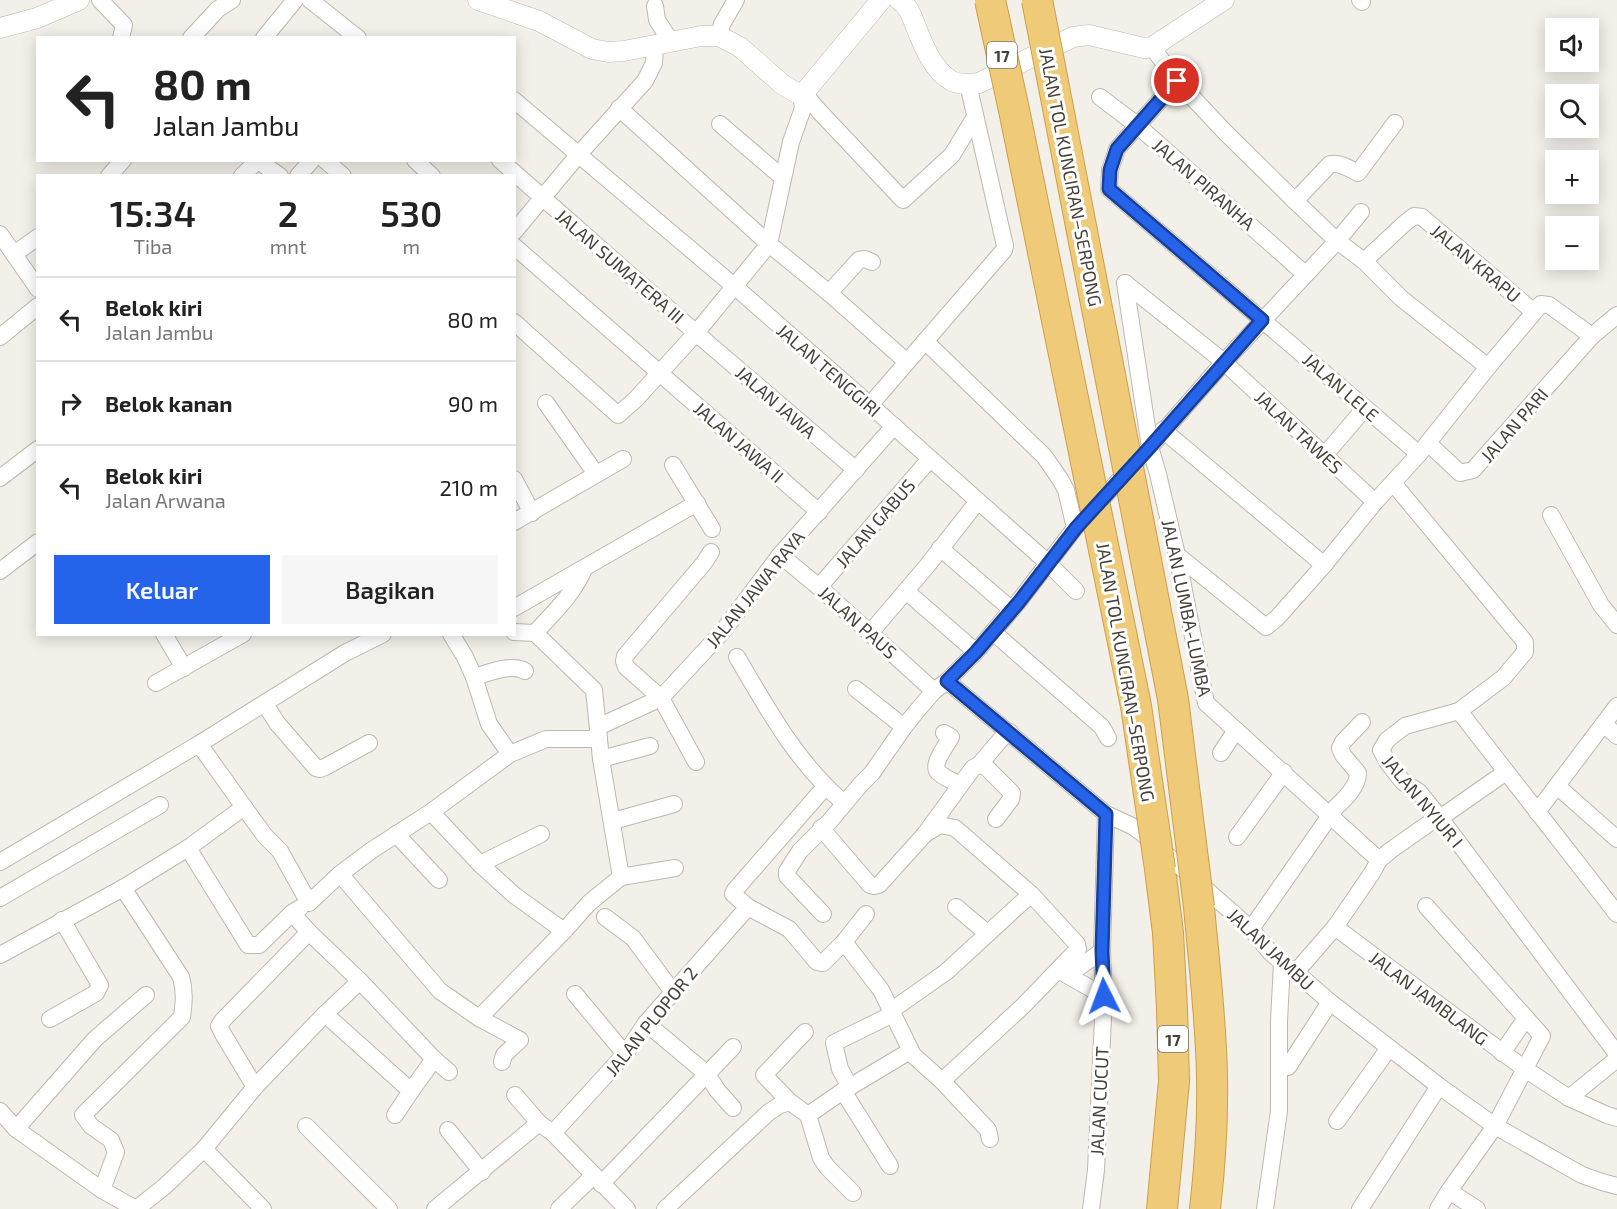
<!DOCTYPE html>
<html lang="id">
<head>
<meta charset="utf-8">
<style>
  :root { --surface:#fff; --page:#f6f6f6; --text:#222; --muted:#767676; --line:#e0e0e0; --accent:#2563eb }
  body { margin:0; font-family:"Exo 2",sans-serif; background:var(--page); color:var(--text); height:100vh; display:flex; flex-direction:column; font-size:22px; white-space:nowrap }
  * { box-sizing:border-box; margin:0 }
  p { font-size:20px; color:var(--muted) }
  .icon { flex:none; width:33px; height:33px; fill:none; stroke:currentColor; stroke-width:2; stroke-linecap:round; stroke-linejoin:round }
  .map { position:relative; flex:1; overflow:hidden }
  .side { position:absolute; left:36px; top:174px; width:480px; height:462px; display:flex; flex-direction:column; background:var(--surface); border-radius:0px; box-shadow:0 3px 15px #0003 }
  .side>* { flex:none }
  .guide { position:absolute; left:36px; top:36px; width:480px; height:126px; border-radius:0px; box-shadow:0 3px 15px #0003; background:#fff; color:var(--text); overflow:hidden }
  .controls { position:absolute; left:1545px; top:18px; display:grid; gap:12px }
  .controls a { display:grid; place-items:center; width:54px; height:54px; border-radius:0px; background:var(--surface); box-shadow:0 3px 15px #0003; font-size:30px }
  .pin { position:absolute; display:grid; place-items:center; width:51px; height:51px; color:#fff; margin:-26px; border:3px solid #fff; border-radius:50%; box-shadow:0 2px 6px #0007 }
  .me { position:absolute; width:66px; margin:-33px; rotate:357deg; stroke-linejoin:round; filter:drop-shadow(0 0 4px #0008) }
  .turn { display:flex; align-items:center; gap:21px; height:126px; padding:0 18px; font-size:27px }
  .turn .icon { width:78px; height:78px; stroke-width:2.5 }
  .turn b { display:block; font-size:42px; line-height:51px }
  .eta { display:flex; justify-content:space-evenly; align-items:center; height:102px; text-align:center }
  .eta b { font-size:36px; font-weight:600; line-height:42px }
  .primary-button { display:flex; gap:12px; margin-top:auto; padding:12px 18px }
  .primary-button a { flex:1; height:69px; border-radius:0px; background:var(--accent); color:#fff; font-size:24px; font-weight:600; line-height:69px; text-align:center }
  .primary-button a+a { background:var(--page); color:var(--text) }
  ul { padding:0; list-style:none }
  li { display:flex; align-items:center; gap:18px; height:84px; padding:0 18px; border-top:2px solid var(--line) }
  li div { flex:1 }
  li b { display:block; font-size:22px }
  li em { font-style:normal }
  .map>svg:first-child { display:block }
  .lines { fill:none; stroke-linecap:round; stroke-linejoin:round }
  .minor-casing { stroke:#bdb8ad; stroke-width:18 }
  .tertiary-casing { stroke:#bdb8ad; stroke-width:21 }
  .motorway-casing { stroke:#cd9f49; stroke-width:32 }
  .minor { stroke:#fff; stroke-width:16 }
  .tertiary { stroke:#fff; stroke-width:20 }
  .motorway { stroke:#efca79; stroke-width:30 }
  .motorway-bridge-casing { stroke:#cd9f49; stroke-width:32; stroke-linecap:butt }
  .motorway-bridge { stroke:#efca79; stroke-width:30 }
  .route-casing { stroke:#184099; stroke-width:15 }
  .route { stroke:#2563eb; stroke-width:10 }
  .labels { text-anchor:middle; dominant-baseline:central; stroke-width:6; stroke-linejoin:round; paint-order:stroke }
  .shield { fill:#fff; stroke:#7e7a74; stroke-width:1.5 }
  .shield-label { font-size:16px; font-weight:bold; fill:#464138 }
  .street-label { font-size:18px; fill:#464138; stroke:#fff }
</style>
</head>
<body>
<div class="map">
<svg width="1617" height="1209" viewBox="0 0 1617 1209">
  <rect width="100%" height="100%" fill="#f3f0e9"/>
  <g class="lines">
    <defs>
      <g id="minor">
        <polyline points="100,0 124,25 121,38"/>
        <polyline points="310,0 358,38"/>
        <polyline points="1360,0 1362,2"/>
        <polyline points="655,6 657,20 671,42"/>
        <polyline points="719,36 722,24 736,0"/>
        <polyline points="191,38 218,9 232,0"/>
        <polyline points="264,38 295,0"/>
        <polyline points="1152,47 1177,81 1224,131 1295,201 1337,241 1364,261 1402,299 1488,367"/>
        <polyline points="1177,81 1117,149 1110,170 1109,189 1419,454"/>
        <polyline points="804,93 819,111 903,200 952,155 975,117"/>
        <polyline points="1100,97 1137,125 1305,274"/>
        <polyline points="514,100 741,292 870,405 1048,563 1076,591"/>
        <polyline points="619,108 769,244 829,293 907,362"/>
        <polyline points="720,124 783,178"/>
        <polyline points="257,160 280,176"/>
        <polyline points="325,160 343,176"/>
        <polyline points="415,160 432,176"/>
        <polyline points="500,160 696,333 856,470"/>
        <polyline points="109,176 123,160"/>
        <polyline points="242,176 257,161"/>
        <polyline points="298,176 312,160"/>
        <path d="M1295,201L1330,164C1340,162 1350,169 1358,173L1395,123"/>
        <polyline points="514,232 579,154 645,81 654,63 655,45"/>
        <polyline points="0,234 38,289"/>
        <polyline points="514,246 819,512"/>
        <polyline points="14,254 38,237"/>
        <polyline points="1364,261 1405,223 1414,216 1422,217 1534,312"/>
        <polyline points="1125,283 1150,447 1158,474 1177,555 1206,703 1379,860"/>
        <polyline points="1125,283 1224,362 1375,502"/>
        <polyline points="829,293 859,260 865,259 872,262"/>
        <polyline points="514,322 618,415 636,399 696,333 769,244 791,142 803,108 801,94"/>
        <polyline points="0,337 38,306"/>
        <polyline points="925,341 1044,456 1060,479 1066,490 1075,528"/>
        <polyline points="546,403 596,474"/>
        <polyline points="870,405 1004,250 1005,246 968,84"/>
        <polyline points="1163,430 1324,565"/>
        <polyline points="1428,443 1460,473 1473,470 1592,336 1617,315"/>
        <polyline points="1324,456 1365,408"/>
        <polyline points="673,465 712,529"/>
        <polyline points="0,478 38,449"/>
        <polyline points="514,479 532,513"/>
        <polyline points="1393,483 1525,642 1525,652 1503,678 1459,711 1405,726 1387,740 1381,750 1388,763 1403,782 1419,792 1440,818 1617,1054"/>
        <polyline points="1551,515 1601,605 1617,625"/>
        <polyline points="514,522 623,459"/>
        <polyline points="940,548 1012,610"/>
        <polyline points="780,555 819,587 934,691"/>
        <polyline points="1177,555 1266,627 1277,618 1324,565 1375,502 1419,454 1488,367 1541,304 1549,305 1592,336"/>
        <polyline points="0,571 38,542"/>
        <polyline points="819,587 930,459"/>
        <polyline points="906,591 976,652"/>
        <polyline points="514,608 697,503"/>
        <path d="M514,632L535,633C553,613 573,595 584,569"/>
        <polyline points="993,632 1102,727 1108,738"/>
        <polyline points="535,633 594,690 601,759 621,877"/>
        <polyline points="870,633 927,566 978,501"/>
        <polyline points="164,634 184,668"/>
        <polyline points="451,634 465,657 474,677 489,724 510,754"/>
        <path d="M737,657C768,710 797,763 844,803"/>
        <path d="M474,677C489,673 511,663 525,671"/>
        <polyline points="947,681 1106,814 1132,826 1142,833 1251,929 1270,952 1287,967 1300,976 1330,1002 1439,1086 1495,1126 1582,1175 1602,1182 1617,1186"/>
        <polyline points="156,683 243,634"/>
        <polyline points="856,689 904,727"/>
        <polyline points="265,704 277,723 316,768 320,769 325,767 369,743"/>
        <polyline points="1459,711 1617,914"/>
        <polyline points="1604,724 1617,736"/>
        <polyline points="598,727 661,698 723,631 780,555 894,426"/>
        <path d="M944,733L951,737C947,745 931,764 938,772C943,777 953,781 959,785"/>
        <polyline points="199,744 244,807"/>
        <polyline points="1221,753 1236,730"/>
        <polyline points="601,759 650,746"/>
        <polyline points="696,762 661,698 626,667 624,661 625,656 704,563 711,552"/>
        <polyline points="979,765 1002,738 1010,732"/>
        <polyline points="1557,786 1617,839"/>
        <polyline points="825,787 735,890 733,894 748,907 789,929 817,962 823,963 844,942 866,914"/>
        <polyline points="431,812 480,864 514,895 564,931"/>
        <polyline points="1537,812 1617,706"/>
        <polyline points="613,821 674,804"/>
        <polyline points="821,828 870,885 874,886 879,885 925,834 973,768 979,765 985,766 1012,793 1011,799 996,819"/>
        <polyline points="396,834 439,880"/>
        <polyline points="925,834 940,825 955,828 1031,894 1077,944 1078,949 1024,1005 942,1081"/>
        <polyline points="1237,837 1284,772"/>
        <polyline points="188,848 248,945 259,945 292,913 300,908"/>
        <polyline points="0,862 199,744 345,653 383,634"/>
        <polyline points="480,864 541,834"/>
        <polyline points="340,874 440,991 479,1018 520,1040 504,1055 502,1062"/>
        <polyline points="0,898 160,805"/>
        <polyline points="1426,906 1542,1036 1495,1126 1449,1191 1438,1209"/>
        <polyline points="956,907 987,933"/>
        <polyline points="823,914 787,876 787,871 800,851 829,822 861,784 872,773 904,727 916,712 934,691 947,681 976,652 1019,601 1075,528 1150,447 1224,362 1337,241 1361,212"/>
        <polyline points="605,917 633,938 673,992"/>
        <polyline points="1335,927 1525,1069 1569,1098 1607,1115 1617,1118"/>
        <path d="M1251,929L1336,807C1346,798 1358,786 1358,773L1343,755L1340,748L1343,742L1362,722"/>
        <polyline points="844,942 881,990 913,1055 942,1081 988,1130 990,1139"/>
        <polyline points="0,955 123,888 188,848 244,807 265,836 280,851 309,903 340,874 372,850 431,812 510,754 546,739 599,739"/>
        <polyline points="1058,970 1104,996"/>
        <polyline points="1295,973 1335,927 1372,873 1379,860 1391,850 1428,824 1440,818 1506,772"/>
        <polyline points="1068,975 1102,951"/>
        <polyline points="575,994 625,1054"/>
        <polyline points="892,1010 946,972 1031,894"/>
        <polyline points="325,1014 411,1091 434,1059 360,981"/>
        <polyline points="479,1018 564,931 589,903 621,877 675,868"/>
        <polyline points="50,1019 96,993 100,985 62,920"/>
        <polyline points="646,1023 707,1074 717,1090 733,1108"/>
        <polyline points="805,1032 764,1075 790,1102 808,1115 843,1091 910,1051"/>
        <polyline points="1502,1053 1526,1018"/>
        <polyline points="434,1059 449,1072"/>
        <polyline points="1288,1067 1330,1002"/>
        <polyline points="255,1087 223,1034 219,1026 223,1020 309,932"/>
        <polyline points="850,1087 840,1069 834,1043 893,1014"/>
        <polyline points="843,1091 890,1166"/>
        <polyline points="515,1095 539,1123 553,1133 627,1209"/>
        <polyline points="1569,1098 1617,1059"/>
        <polyline points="0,1111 16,1129 102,1190 136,1209 164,1187 204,1149 263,1209"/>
        <polyline points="395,1115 411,1091"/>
        <polyline points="808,1115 821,1158 827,1167 853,1193"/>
        <polyline points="1337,1121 1389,1048"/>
        <polyline points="306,1126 389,1209"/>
        <polyline points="16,1129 95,1039 146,995"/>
        <polyline points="448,1130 482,1172"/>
        <polyline points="553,1133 625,1054 646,1023 748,907"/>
        <polyline points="204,1149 255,1087 325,1014 360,981 309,932 292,913"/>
        <polyline points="601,1184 733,1047"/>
        <path d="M102,1190L116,1152L111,1140L91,1126L83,1115L182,1017C184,1002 185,991 181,977L123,888"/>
        <polyline points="1449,1191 1477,1209"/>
        <polyline points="435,1209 539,1123"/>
        <polyline points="559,1209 593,1176"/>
        <polyline points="665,1209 769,1112 780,1105 790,1102"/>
        <polyline points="1091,1209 1096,1170 1104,996 1102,951 1106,814"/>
        <polyline points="1265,1209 1279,1111 1279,1021 1282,963"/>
        <polyline points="1360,1209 1439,1086"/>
      </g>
      <g id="tertiary">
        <polyline points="478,0 539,21 592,49 608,52 624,51 701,36 719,36 740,47 783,85 797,93 801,94 808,88 881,0"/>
        <path d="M899,0C909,6 912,17 916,27C923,45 933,71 952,81C959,85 971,84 979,83L1073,37L1089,35L1144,48L1152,47L1224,0"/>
        <polyline points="0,28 37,18 79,0"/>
      </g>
      <g id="motorway">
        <polyline points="1160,869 1168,933 1172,1009 1174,1081 1162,1209"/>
        <path d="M1199,907C1204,963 1211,1020 1212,1076C1213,1120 1210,1165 1205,1209"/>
      </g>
    </defs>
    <use href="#minor" class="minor-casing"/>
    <use href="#tertiary" class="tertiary-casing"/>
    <use href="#motorway" class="motorway-casing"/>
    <use href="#minor" class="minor"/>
    <use href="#tertiary" class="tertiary"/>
    <use href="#motorway" class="motorway"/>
    <defs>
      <g id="motorway-bridge">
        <polyline points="990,0 1014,110 1136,706 1160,869"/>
        <polyline points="1037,0 1173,699 1199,907"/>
      </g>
    </defs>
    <use href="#motorway-bridge" class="motorway-bridge-casing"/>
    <use href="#motorway-bridge" class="motorway-bridge"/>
  </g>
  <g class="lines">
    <defs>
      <polyline id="route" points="1104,996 1102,951 1106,814 947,681 976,652 1019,602 1076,528 1150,447 1262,320 1109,189 1110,170 1117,149 1177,81"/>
    </defs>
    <use href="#route" class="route-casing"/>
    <use href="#route" class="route"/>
  </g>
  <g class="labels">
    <g class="shield">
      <rect x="987" y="42" width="30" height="26" rx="4.5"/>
      <rect x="1158" y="1026" width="30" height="26" rx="4.5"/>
    </g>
    <g class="shield-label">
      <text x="1002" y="55">17</text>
      <text x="1173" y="1039">17</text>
    </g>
    <g class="street-label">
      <text transform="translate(1071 177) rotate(79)">JALAN TOL KUNCIRAN–SERPONG</text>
      <text transform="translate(1204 184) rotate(41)">JALAN PIRANHA</text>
      <text transform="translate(1476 263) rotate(40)">JALAN KRAPU</text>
      <text transform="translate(620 266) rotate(41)">JALAN SUMATERA III</text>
      <text transform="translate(829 370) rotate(41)">JALAN TENGGIRI</text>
      <text transform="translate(1341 387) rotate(41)">JALAN LELE</text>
      <text transform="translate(776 402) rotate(41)">JALAN JAWA</text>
      <text transform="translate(1514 425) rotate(-49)">JALAN PARI</text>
      <text transform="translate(1299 432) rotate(43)">JALAN TAWES</text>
      <text transform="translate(739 442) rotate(41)">JALAN JAWA II</text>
      <text transform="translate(875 523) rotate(-49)">JALAN GABUS</text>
      <text transform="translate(755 589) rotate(-51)">JALAN JAWA RAYA</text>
      <text transform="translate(1187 608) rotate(78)">JALAN LUMBA-LUMBA</text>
      <text transform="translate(858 622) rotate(42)">JALAN PAUS</text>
      <text transform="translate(1126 672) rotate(80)">JALAN TOL KUNCIRAN–SERPONG</text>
      <text transform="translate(1423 801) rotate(50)">JALAN NYIUR I</text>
      <text transform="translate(1271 949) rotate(43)">JALAN JAMBU</text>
      <text transform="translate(1429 998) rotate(37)">JALAN JAMBLANG</text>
      <text transform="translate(651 1021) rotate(-51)">JALAN PLOPOR 2</text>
      <text transform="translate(1099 1101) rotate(-87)">JALAN CUCUT</text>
    </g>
  </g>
</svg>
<div class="controls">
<a><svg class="icon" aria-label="sound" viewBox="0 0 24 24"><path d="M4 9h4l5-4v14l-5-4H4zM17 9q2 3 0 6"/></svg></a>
<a><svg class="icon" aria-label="search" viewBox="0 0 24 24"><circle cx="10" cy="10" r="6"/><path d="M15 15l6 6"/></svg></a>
<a>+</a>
<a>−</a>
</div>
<div class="pin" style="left:1177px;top:81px;background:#d93025"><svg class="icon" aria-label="arrive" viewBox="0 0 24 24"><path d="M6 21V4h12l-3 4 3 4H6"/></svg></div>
<svg class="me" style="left:1104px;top:996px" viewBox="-20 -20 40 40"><path d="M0-17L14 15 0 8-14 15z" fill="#2563eb" stroke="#fff" stroke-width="4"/></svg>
<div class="guide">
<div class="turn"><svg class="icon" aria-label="left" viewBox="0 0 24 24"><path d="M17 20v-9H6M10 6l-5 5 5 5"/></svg><div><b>80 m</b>Jalan Jambu</div></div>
</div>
<section class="side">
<div class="eta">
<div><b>15:34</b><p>Tiba</p></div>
<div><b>2</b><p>mnt</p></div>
<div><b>530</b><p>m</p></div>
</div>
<ul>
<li><svg class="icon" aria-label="left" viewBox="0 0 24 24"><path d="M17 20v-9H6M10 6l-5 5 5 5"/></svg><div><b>Belok kiri</b><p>Jalan Jambu</p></div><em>80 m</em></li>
<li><svg class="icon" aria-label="right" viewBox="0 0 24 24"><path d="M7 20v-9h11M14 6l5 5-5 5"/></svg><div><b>Belok kanan</b></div><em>90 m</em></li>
<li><svg class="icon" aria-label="left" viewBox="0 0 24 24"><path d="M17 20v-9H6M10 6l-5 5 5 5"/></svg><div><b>Belok kiri</b><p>Jalan Arwana</p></div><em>210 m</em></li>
</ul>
<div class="primary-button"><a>Keluar</a><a>Bagikan</a></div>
</section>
</div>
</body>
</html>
